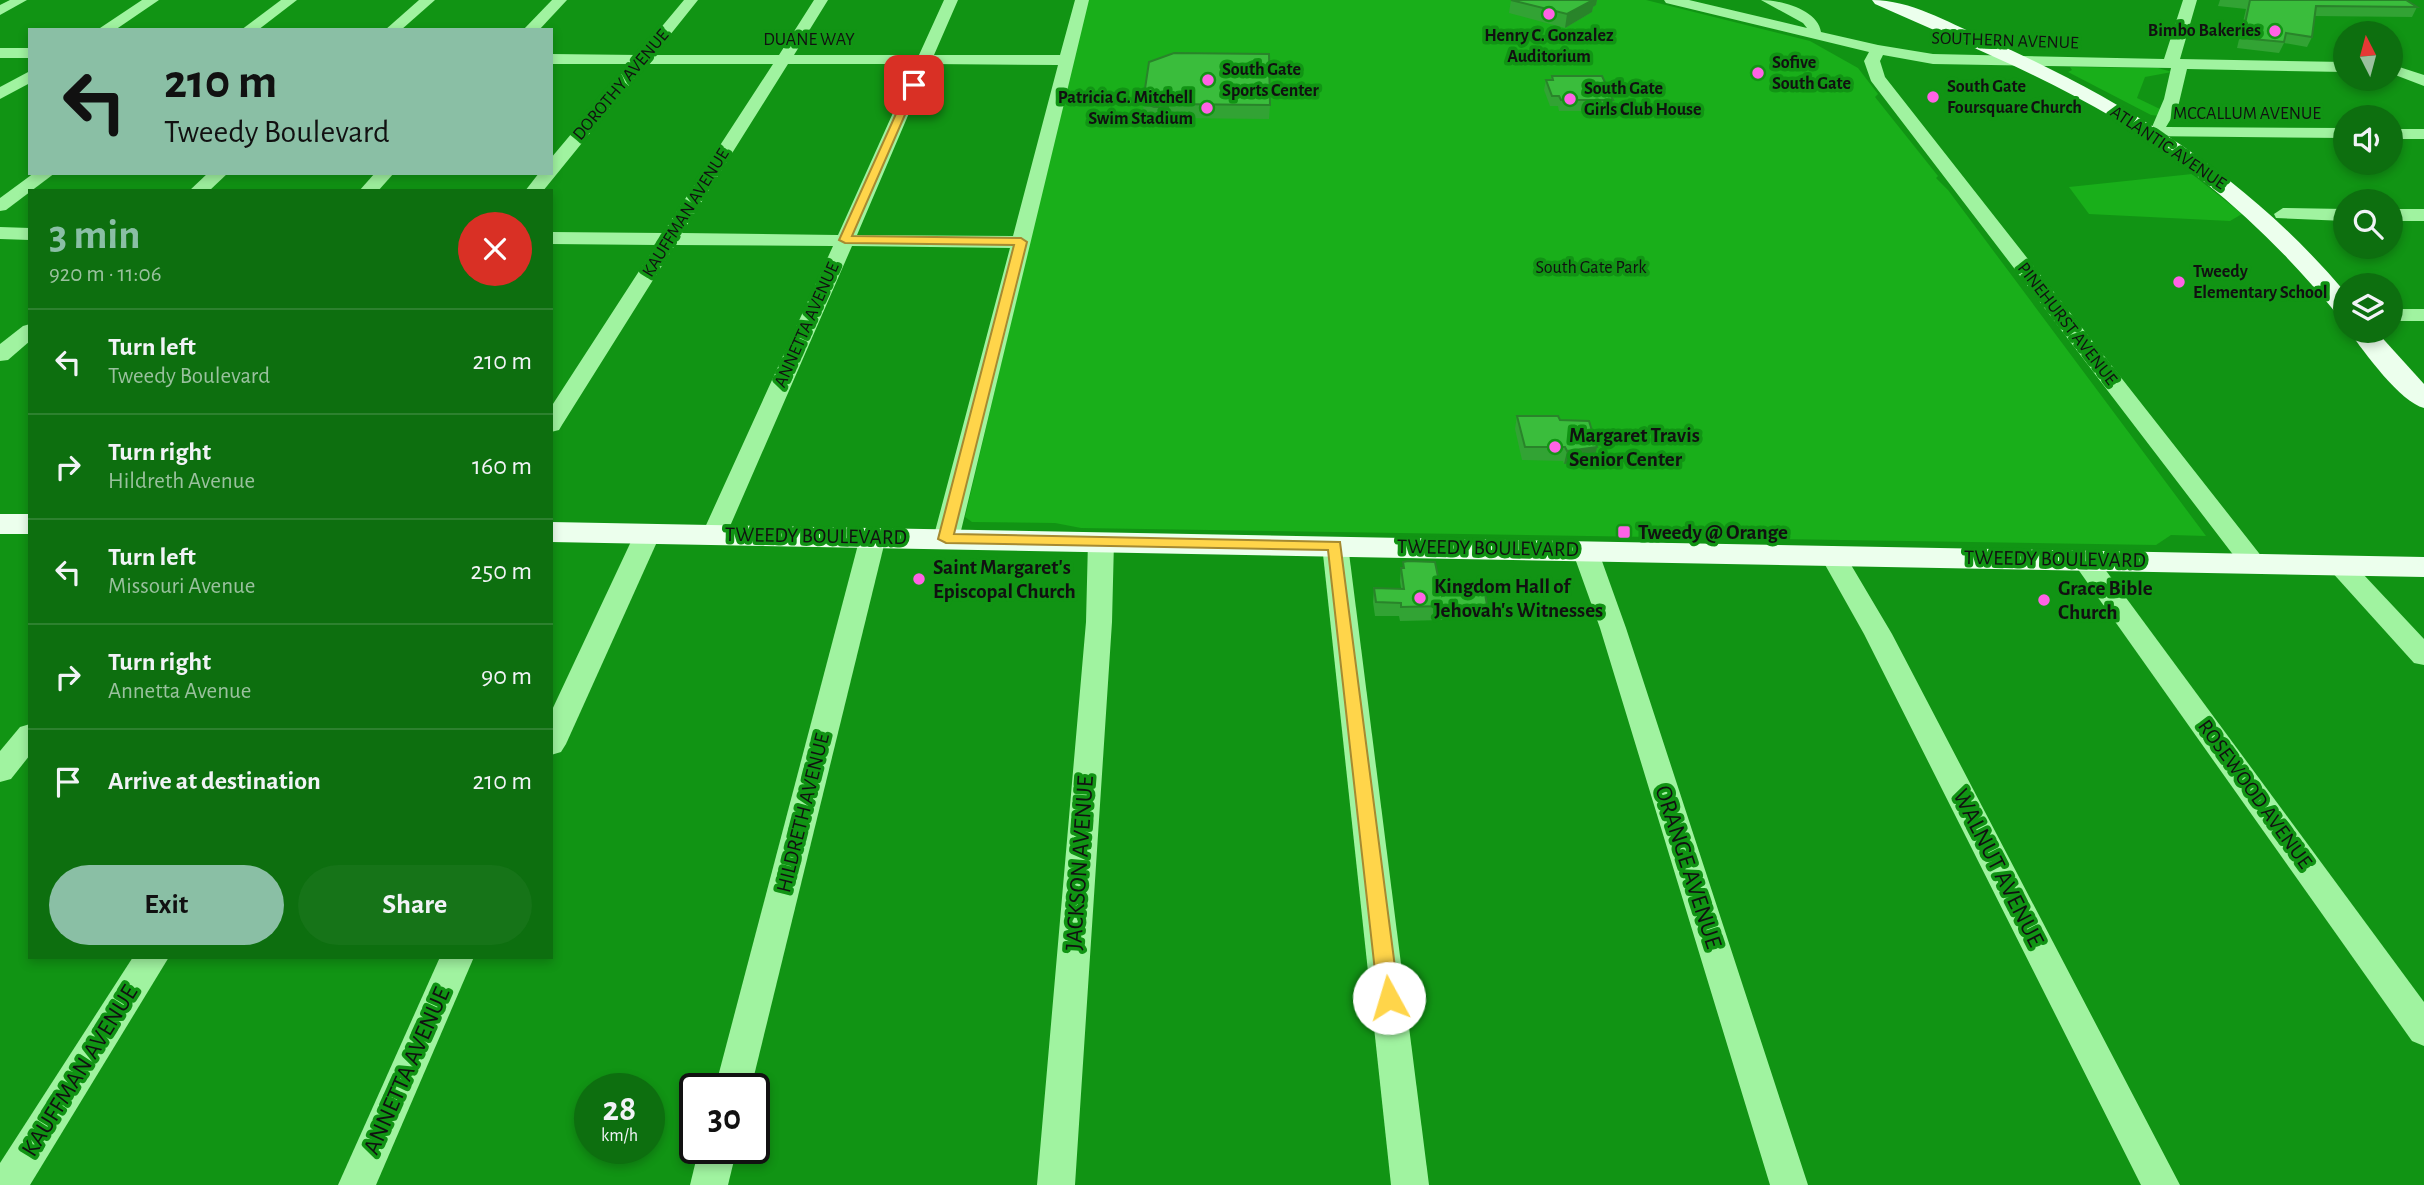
<!DOCTYPE html>
<html lang="en">
<head>
<meta charset="utf-8">
<style>
  :root { --surface:#0d6f0f; --page:#167418; --text:#f1f3f6; --muted:#9ac19e; --line:#2d812f; --accent:#8abfa5 }
  body { margin:0; font-family:"Alegreya Sans",sans-serif; background:var(--page); color:var(--text); height:100vh; display:flex; flex-direction:column; font-size:26px; white-space:nowrap }
  * { box-sizing:border-box; margin:0 }
  p { font-size:23px; color:var(--muted) }
  .icon { flex:none; width:38px; height:38px; fill:none; stroke:currentColor; stroke-width:2; stroke-linecap:round; stroke-linejoin:round }
  .map { position:relative; flex:1; overflow:hidden }
  .details { position:absolute; left:28px; top:189px; width:525px; height:770px; display:flex; flex-direction:column; background:var(--surface); border-radius:0px; box-shadow:0 4px 10px #0003 }
  .details>* { flex:none }
  .banner { position:absolute; left:28px; top:28px; width:525px; height:147px; border-radius:0px; box-shadow:0 4px 10px #0003; background:#8abfa5; color:#111; overflow:hidden }
  .needle { width:46px; rotate:354deg }
  .buttons { position:absolute; left:2333px; top:21px; display:grid; gap:14px }
  .buttons a { display:grid; place-items:center; width:70px; height:70px; border-radius:50%; background:var(--surface); box-shadow:0 4px 10px #0003; font-size:35px }
  .speed { position:absolute; left:574px; top:1073px; display:flex; gap:14px; font-size:35px; font-weight:700; text-align:center }
  .speed>* { display:grid; place-content:center; width:91px; height:91px; border-radius:50%; background:var(--surface); box-shadow:0 4px 10px #0003; line-height:1 }
  .speed small { font-size:18px; font-weight:400 }
  .speed .limit { border:4px solid #111; border-radius:10px; background:#fff; color:#111 }
  .pin { position:absolute; display:grid; place-items:center; width:60px; height:60px; color:#fff; margin:-30px; border-radius:14px; box-shadow:0 4px 10px #0006 }
  .me { position:absolute; width:77px; margin:-38px; rotate:354deg; stroke-linejoin:round; filter:drop-shadow(0 0 5px #0008) }
  .turn { display:flex; align-items:center; gap:24px; height:147px; padding:0 21px; font-size:32px }
  .turn .icon { width:91px; height:91px; stroke-width:2.5 }
  .turn b { display:block; font-size:49px; line-height:60px }
  .round { display:grid; place-items:center; flex:none; width:74px; height:74px; border-radius:37px; background:var(--page) }
  .headline { display:flex; align-items:center; justify-content:space-between; height:119px; padding:0 21px }
  h1 { font-size:42px; font-weight:700; line-height:52px; color:var(--accent) }
  .primary-button { display:flex; gap:14px; margin-top:auto; padding:14px 21px }
  .primary-button a { flex:1; height:80px; border-radius:42px; background:var(--accent); color:#111; font-size:28px; font-weight:700; line-height:80px; text-align:center }
  .primary-button a+a { background:var(--page); color:var(--text) }
  ul { padding:0; list-style:none }
  li { display:flex; align-items:center; gap:21px; height:105px; padding:0 21px; border-top:2px solid var(--line) }
  li div { flex:1 }
  li b { display:block; font-size:26px }
  li em { font-style:normal }
  .map>svg:first-child { display:block }
  .green { fill:#19af1a }
  .lines { fill:none; stroke-linecap:round; stroke-linejoin:round }
  .minor { fill:#a0f3a0; fill-rule:evenodd }
  .major { fill:#ecffed; fill-rule:evenodd }
  .wall { fill:#32a334 }
  .shaded-wall { fill:#29842a }
  .building { fill:#3abd3c; stroke:#29842a; stroke-width:2 }
  .route { fill:#ffd54a; stroke:#a68a30; stroke-width:2 }
  .poi-dot { fill:#ff62e5; stroke:#119414; stroke-width:2.5 }
  .labels { text-anchor:middle; dominant-baseline:central; stroke-width:7; stroke-linejoin:round; paint-order:stroke }
  .far-poi-label { font-size:18px; font-weight:bold; fill:#111; stroke:#119414; text-anchor:start }
  .far-street-label { font-size:18px; fill:#111; stroke:#119414 }
  .far-park-label { font-size:18px; fill:#111; stroke:#119414 }
  .poi-label { font-size:21px; font-weight:bold; fill:#111; stroke:#119414; text-anchor:start }
  .street-label { font-size:21px; fill:#111; stroke:#119414 }
  .near-street-label { font-size:24px; fill:#111; stroke:#119414 }
</style>
</head>
<body>
<div class="map">
<svg width="2424" height="1185" viewBox="0 0 2424 1185">
  <rect width="100%" height="100%" fill="#119414"/>
  <g class="green">
    <polygon points="1087,0 1646,0 1810,41 1858,68 1878,94 1875,97 1938,176 1936,178 1948,190 2206,536 2171,535 2156,545 1081,528 1055,523 972,522 965,517"/>
    <polygon points="2070,67 2158,68 2172,72 2145,77 2137,98 2160,109 2159,116 2151,115 2068,72 2072,70"/>
    <polygon points="2192,174 2242,214 2230,221 2089,214 2069,187"/>
  </g>
  <g class="lines">
    <g class="minor">
      <polygon points="10,0 27,0 0,15 0,5"/>
      <polygon points="142,0 159,0 115,30 97,30"/>
      <polygon points="281,0 297,0 258,30 241,30"/>
      <polygon points="419,0 435,0 401,30 385,30"/>
      <polygon points="552,0 567,0 539,30 523,30"/>
      <path d="M684,0H698L654,55H779L814,0H828L794,55H919L944,0H958L934,55H1060L1075,0H1089L959,539L955,545L946,547L937,545L933,539L1010,248L852,246L724,540L715,542L706,540L702,534L833,246L675,245L562,425L559,430L551,432V407L656,245L551,244V232L663,233L773,64H646L543,191H525L539,173H551V158L630,64H551V54L638,55ZM788,64H915L838,235L682,233ZM930,64L1058,65L1013,236L857,235Z"/>
      <path d="M1664,0H1689L1807,28L1803,23L1761,0C1781,0 1818,10 1821,32L1878,45L1933,54L2164,59L2183,0H2197L2180,59L2345,62V72L2187,69L2178,107L2166,127L2345,128V138L2143,136L2141,132L2143,128L2152,127L2164,99L2171,68L1933,64L1883,55L1880,61L1885,77L2262,557L2266,563L2262,569L2253,571L2244,569L1871,81L1864,61L1869,52L1666,3Z"/>
      <rect x="0" y="48" width="30" height="10"/>
      <polygon points="2390,64 2424,75 2424,86 2390,73"/>
      <polygon points="30,71 30,83 0,99 0,87"/>
      <rect x="2390" y="129" width="34" height="10"/>
      <polygon points="34,173 55,173 6,210 0,211 0,198"/>
      <polygon points="208,173 228,173 209,191 189,191"/>
      <polygon points="375,173 394,173 378,191 359,191"/>
      <polygon points="2283,208 2345,209 2345,221 2276,218 2274,214"/>
      <rect x="2390" y="209" width="34" height="12"/>
      <polygon points="0,227 30,228 30,240 0,239"/>
      <rect x="2390" y="309" width="34" height="12"/>
      <polygon points="30,324 30,341 8,360 0,361 0,344 23,326"/>
      <polygon points="648,525 657,527 661,533 566,744 561,752 551,755 551,712 635,533 639,527"/>
      <polygon points="873,529 882,531 886,537 751,1088 715,1088 860,537 864,531"/>
      <polygon points="1101,533 1110,535 1114,541 1112,622 1075,1185 1037,1185 1086,622 1088,541 1092,535"/>
      <polygon points="1335,537 1344,539 1348,545 1429,1185 1391,1185 1322,545 1326,539"/>
      <polygon points="1585,542 1594,544 1598,550 1626,628 1808,1185 1770,1185 1600,628 1572,550 1576,544"/>
      <polygon points="1832,546 1841,548 1892,634 2180,1185 2141,1185 1864,634 1819,554 1823,548"/>
      <polygon points="2084,551 2093,553 2424,1002 2424,1046 2412,1041 2075,565 2071,559 2075,553"/>
      <polygon points="2339,556 2348,558 2424,639 2424,665 2414,663 2330,570 2326,564 2330,558"/>
      <polygon points="30,724 30,755 11,779 0,782 0,751 20,727"/>
      <polygon points="133,957 169,957 30,1185 0,1185 0,1163"/>
      <polygon points="440,957 474,957 376,1185 338,1185"/>
      <polygon points="699,1148 737,1148 728,1185 690,1185"/>
    </g>
    <g class="major">
      <path d="M1872,0C1911,0 1947,22 1982,37C2122,99 2244,173 2345,292V316L2336,313C2273,236 2199,170 2114,118C2038,73 1955,40 1875,4Z"/>
      <path d="M2349,331H2376L2424,384V408C2400,402 2364,352 2349,331Z"/>
      <rect x="0" y="514" width="30" height="20"/>
      <polygon points="551,522 2424,557 2424,577 551,542"/>
    </g>
  </g>
  <g class="wall">
    <polygon points="1511,0 1597,0 1596,5 1593,7 1592,12 1565,28 1509,13"/>
    <polygon points="2220,0 2406,0 2417,7 2412,17 2314,16 2312,37 2307,47 2284,43 2279,53 2237,48 2246,9 2218,6"/>
    <polygon points="1552,76 1613,100 1611,111 1559,111 1558,106 1550,106 1544,90 1546,80 1551,80"/>
    <polygon points="1143,102 1270,105 1269,119 1169,118 1168,122 1154,122 1144,117"/>
    <polygon points="1517,416 1560,420 1594,461 1564,464 1563,461 1522,460 1515,429"/>
    <polygon points="1403,562 1442,596 1487,605 1485,619 1400,621 1399,616 1375,616 1373,602 1374,588 1401,588 1400,581 1401,568 1403,568"/>
  </g>
  <g class="shaded-wall">
    <polygon points="1588,0 1597,0 1596,5 1593,7 1592,12 1565,28 1567,14"/>
    <polygon points="1597,447 1594,461 1564,464 1567,451"/>
  </g>
  <g class="building">
    <polygon points="1511,0 1593,0 1567,14"/>
    <polygon points="2250,0 2406,0 2417,7 2316,6 2312,37 2286,33 2284,42 2242,38"/>
    <polygon points="1174,53 1269,54 1270,105 1168,104 1168,107 1154,107 1143,102 1149,62"/>
    <polygon points="1552,76 1602,76 1613,100 1561,100 1559,96 1552,96 1546,80 1553,80"/>
    <polygon points="1517,416 1558,416 1560,420 1589,421 1597,447 1567,451 1565,447 1525,447"/>
    <polygon points="1408,561 1435,562 1442,596 1466,582 1483,582 1487,605 1401,607 1401,603 1376,602 1374,588 1404,589 1401,568 1404,568 1403,562"/>
  </g>
  <polygon class="route" points="914,82 918,85 852,236 1021,238 1027,242 954,534 1340,542 1399,998 1396,1005 1389,1007 1381,1005 1378,998 1328,550 946,543 938,539 1014,245 845,243 839,240 909,85"/>
  <g class="poi-dot">
    <circle cx="1549" cy="14" r="7"/>
    <circle cx="2275" cy="31" r="7"/>
    <circle cx="1758" cy="73" r="7"/>
    <circle cx="1208" cy="80" r="7"/>
    <circle cx="1933" cy="97" r="7"/>
    <circle cx="1570" cy="99" r="7"/>
    <circle cx="1207" cy="108" r="7"/>
    <circle cx="2179" cy="282" r="7"/>
    <circle cx="1555" cy="447" r="7"/>
    <rect x="1617" y="525" width="14" height="14" rx="3.5"/>
    <circle cx="919" cy="579" r="7"/>
    <circle cx="1420" cy="598" r="7"/>
    <circle cx="2044" cy="600" r="7"/>
  </g>
  <g class="labels">
    <g class="far-poi-label">
      <text x="2261" y="31" text-anchor="end">Bimbo Bakeries</text>
      <text x="1549" y="36" text-anchor="middle">Henry C. Gonzalez<tspan x="1549" dy="21">Auditorium</tspan></text>
      <text x="1772" y="63">Sofive<tspan x="1772" dy="21">South Gate</tspan></text>
      <text x="1222" y="70">South Gate<tspan x="1222" dy="21">Sports Center</tspan></text>
      <text x="1947" y="87">South Gate<tspan x="1947" dy="21">Foursquare Church</tspan></text>
      <text x="1584" y="89">South Gate<tspan x="1584" dy="21">Girls Club House</tspan></text>
      <text x="1193" y="98" text-anchor="end">Patricia G. Mitchell<tspan x="1193" dy="21">Swim Stadium</tspan></text>
      <text x="2193" y="272">Tweedy<tspan x="2193" dy="21">Elementary School</tspan></text>
    </g>
    <g class="far-street-label">
      <text x="809" y="40">DUANE WAY</text>
      <text transform="translate(2005 41) rotate(2)">SOUTHERN AVENUE</text>
      <text transform="translate(621 85) rotate(-50)">DOROTHY AVENUE</text>
      <text x="2247" y="114">MCCALLUM AVENUE</text>
      <text transform="translate(2168 148) rotate(34)">ATLANTIC AVENUE</text>
      <text transform="translate(686 213) rotate(-58)">KAUFFMAN AVENUE</text>
      <text transform="translate(2067 324) rotate(52)">PINEHURST AVENUE</text>
      <text transform="translate(807 325) rotate(-66)">ANNETTA AVENUE</text>
    </g>
    <g class="far-park-label">
      <text x="1591" y="268">South Gate Park</text>
    </g>
    <g class="poi-label">
      <text x="1569" y="435">Margaret Travis<tspan x="1569" dy="24">Senior Center</tspan></text>
      <text x="1638" y="532">Tweedy @ Orange</text>
      <text x="933" y="567">Saint Margaret's<tspan x="933" dy="24">Episcopal Church</tspan></text>
      <text x="1434" y="586">Kingdom Hall of<tspan x="1434" dy="24">Jehovah's Witnesses</tspan></text>
      <text x="2058" y="588">Grace Bible<tspan x="2058" dy="24">Church</tspan></text>
    </g>
    <g class="street-label">
      <text transform="translate(816 536) rotate(1)">TWEEDY BOULEVARD</text>
      <text transform="translate(1488 548) rotate(1)">TWEEDY BOULEVARD</text>
      <text transform="translate(2055 559) rotate(1)">TWEEDY BOULEVARD</text>
      <text transform="translate(2255 794) rotate(54)">ROSEWOOD AVENUE</text>
      <text transform="translate(803 813) rotate(-76)">HILDRETH AVENUE</text>
    </g>
    <g class="near-street-label">
      <text transform="translate(1080 863) rotate(-86)">JACKSON AVENUE</text>
      <text transform="translate(1688 867) rotate(72)">ORANGE AVENUE</text>
      <text transform="translate(1998 868) rotate(63)">WALNUT AVENUE</text>
      <text transform="translate(80 1071) rotate(-58)">KAUFFMAN AVENUE</text>
      <text transform="translate(407 1071) rotate(-66)">ANNETTA AVENUE</text>
    </g>
  </g>
</svg>
<div class="buttons">
<a><svg class="needle" viewBox="-14 -14 28 28"><path d="M0-13l5 13h-10z" fill="#e53935"/><path d="M0 13l5-13h-10z" fill="#9ac19e"/></svg></a>
<a><svg class="icon" aria-label="sound" viewBox="0 0 24 24"><path d="M4 9h4l5-4v14l-5-4H4zM17 9q2 3 0 6"/></svg></a>
<a><svg class="icon" aria-label="search" viewBox="0 0 24 24"><circle cx="10" cy="10" r="6"/><path d="M15 15l6 6"/></svg></a>
<a><svg class="icon" aria-label="layers" viewBox="0 0 24 24"><path d="M12 4l9 5-9 5-9-5zM3 14l9 5 9-5"/></svg></a>
</div>
<div class="speed"><div>28<small>km/h</small></div><div class="limit">30</div></div>
<div class="pin" style="left:914px;top:85px;background:#d93025"><svg class="icon" aria-label="arrive" viewBox="0 0 24 24"><path d="M6 21V4h12l-3 4 3 4H6"/></svg></div>
<svg class="me" style="left:1389px;top:998px" viewBox="-20 -20 40 40"><circle r="19" fill="#fff"/><path d="M0-13L10 11 0 6-10 11z" fill="#ffd54a"/></svg>
<div class="banner">
<div class="turn"><svg class="icon" aria-label="left" viewBox="0 0 24 24"><path d="M17 20v-9H6M10 6l-5 5 5 5"/></svg><div><b>210 m</b>Tweedy Boulevard</div></div>
</div>
<section class="details">
<div class="headline"><div><h1>3 min</h1><p>920 m · 11:06</p></div><a class="round" style="background:#d93025;color:#fff"><svg class="icon" aria-label="close" viewBox="0 0 24 24"><path d="M6 6l12 12M18 6L6 18"/></svg></a></div>
<ul>
<li><svg class="icon" aria-label="left" viewBox="0 0 24 24"><path d="M17 20v-9H6M10 6l-5 5 5 5"/></svg><div><b>Turn left</b><p>Tweedy Boulevard</p></div><em>210 m</em></li>
<li><svg class="icon" aria-label="right" viewBox="0 0 24 24"><path d="M7 20v-9h11M14 6l5 5-5 5"/></svg><div><b>Turn right</b><p>Hildreth Avenue</p></div><em>160 m</em></li>
<li><svg class="icon" aria-label="left" viewBox="0 0 24 24"><path d="M17 20v-9H6M10 6l-5 5 5 5"/></svg><div><b>Turn left</b><p>Missouri Avenue</p></div><em>250 m</em></li>
<li><svg class="icon" aria-label="right" viewBox="0 0 24 24"><path d="M7 20v-9h11M14 6l5 5-5 5"/></svg><div><b>Turn right</b><p>Annetta Avenue</p></div><em>90 m</em></li>
<li><svg class="icon" aria-label="arrive" viewBox="0 0 24 24"><path d="M6 21V4h12l-3 4 3 4H6"/></svg><div><b>Arrive at destination</b></div><em>210 m</em></li>
</ul>
<div class="primary-button"><a>Exit</a><a>Share</a></div>
</section>
</div>
</body>
</html>
